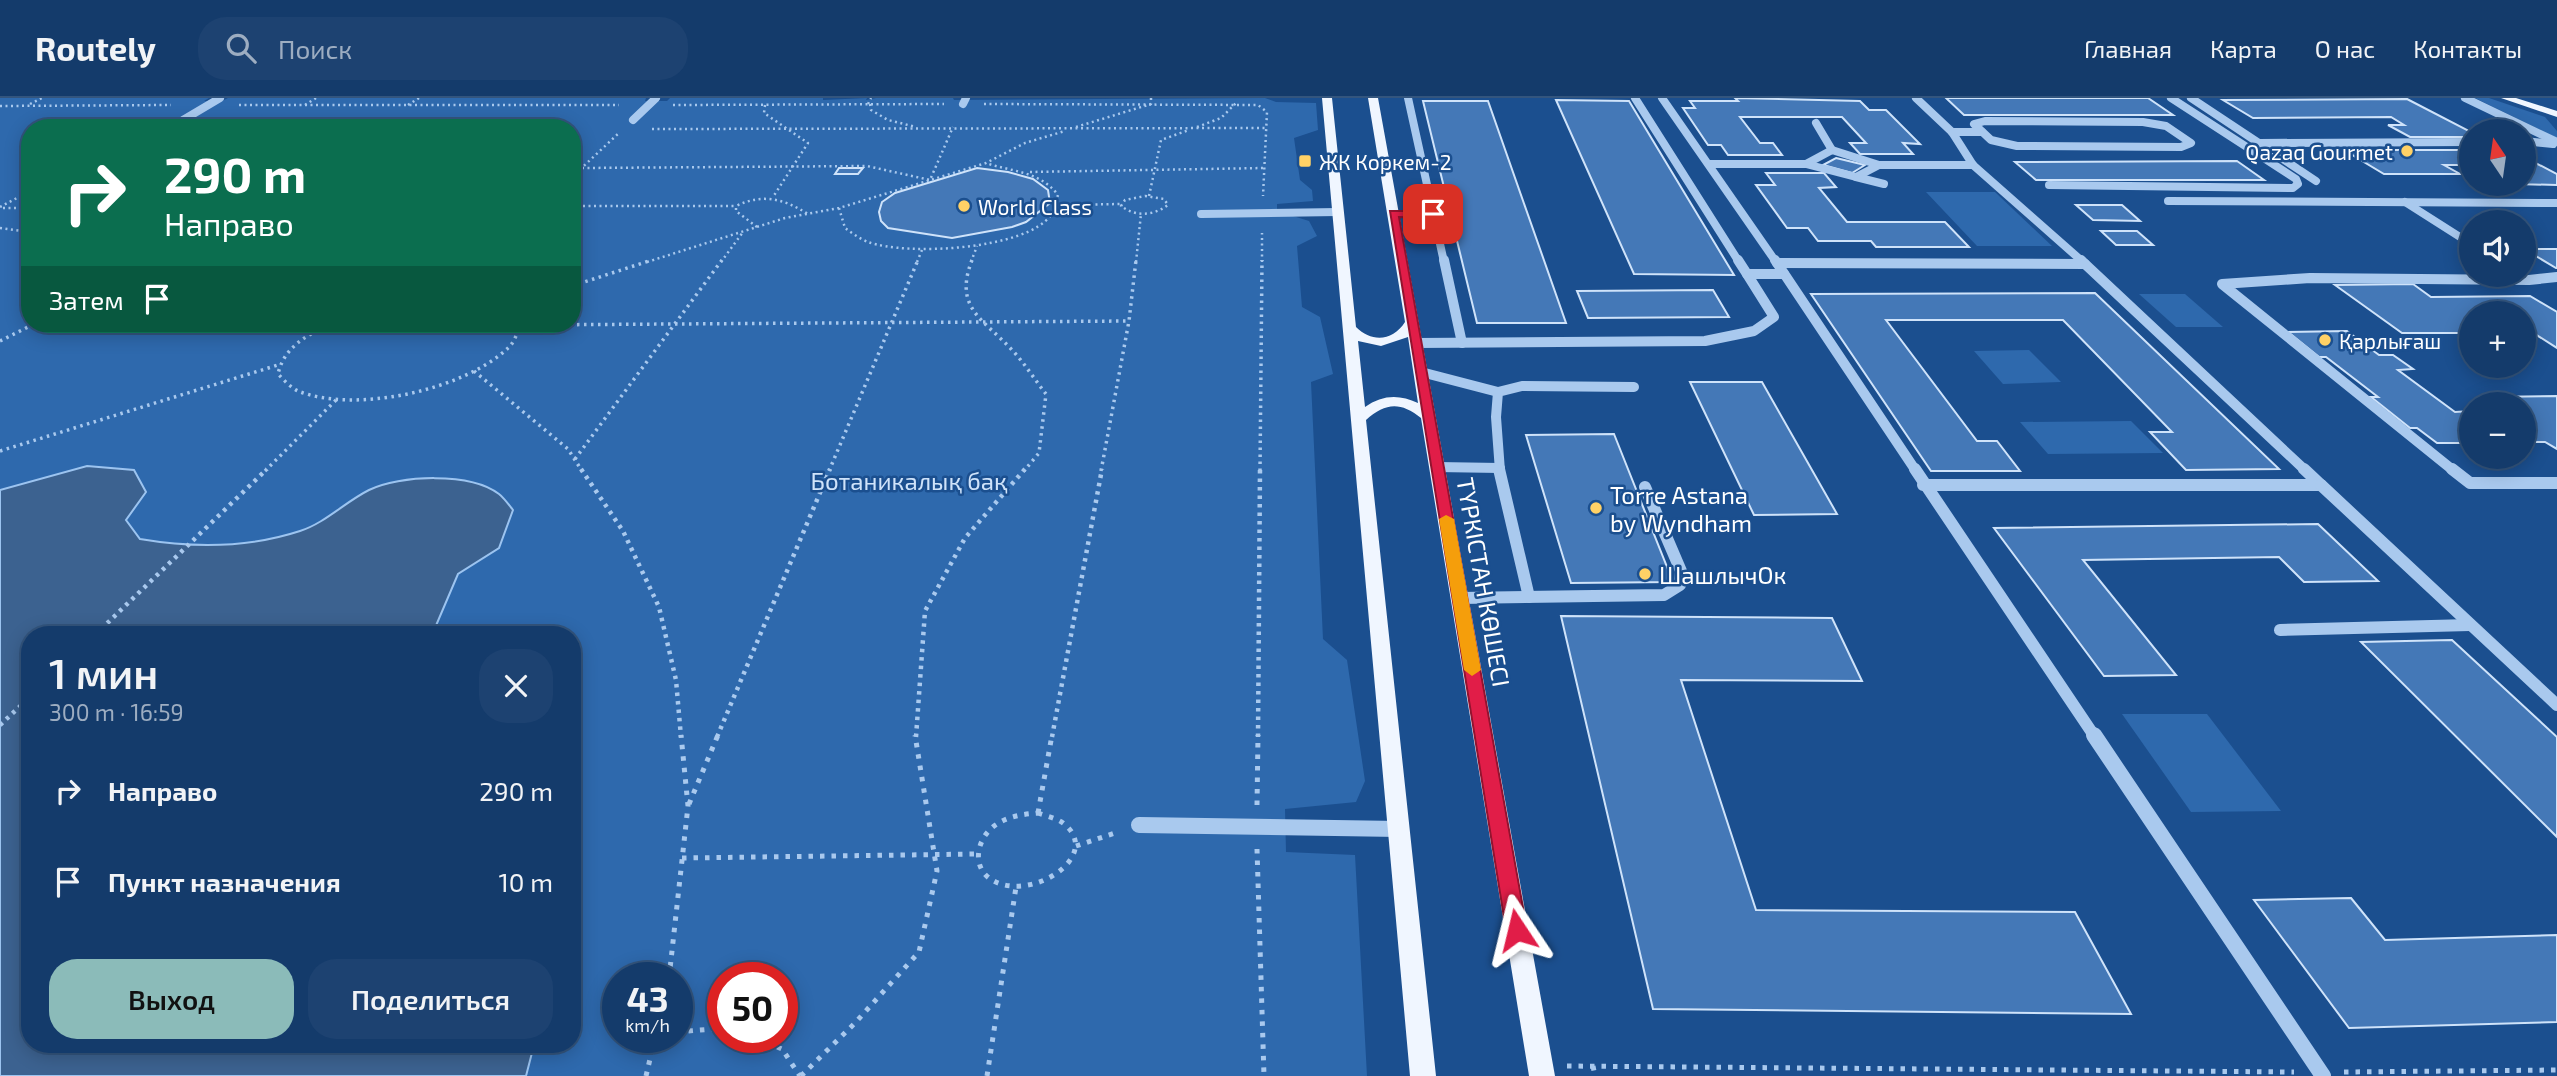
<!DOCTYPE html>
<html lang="ru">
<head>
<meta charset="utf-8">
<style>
  :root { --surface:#143b6b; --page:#1d4271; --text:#f1f3f6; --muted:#9dadc1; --line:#33557e; --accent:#8bbbb9 }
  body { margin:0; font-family:"Exo 2",sans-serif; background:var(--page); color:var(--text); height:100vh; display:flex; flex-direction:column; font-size:26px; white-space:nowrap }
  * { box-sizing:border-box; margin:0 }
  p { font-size:23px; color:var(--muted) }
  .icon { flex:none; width:38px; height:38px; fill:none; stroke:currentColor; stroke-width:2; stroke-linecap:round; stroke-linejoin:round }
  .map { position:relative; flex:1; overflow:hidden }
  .details { position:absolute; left:21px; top:528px; width:560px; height:427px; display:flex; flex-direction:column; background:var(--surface); border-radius:28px; box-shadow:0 4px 18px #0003,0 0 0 2px var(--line) }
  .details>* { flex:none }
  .hud { position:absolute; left:21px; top:21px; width:560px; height:214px; border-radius:28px; box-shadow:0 4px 18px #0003,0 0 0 2px var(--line); background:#0b6e4f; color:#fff; overflow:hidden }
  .needle { width:46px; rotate:347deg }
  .tools { position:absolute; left:2459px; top:21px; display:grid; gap:14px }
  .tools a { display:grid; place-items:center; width:77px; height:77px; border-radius:50%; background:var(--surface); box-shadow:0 4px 18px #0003,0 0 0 2px var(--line); font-size:35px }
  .speed { position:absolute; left:602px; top:864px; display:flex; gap:14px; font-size:35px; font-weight:700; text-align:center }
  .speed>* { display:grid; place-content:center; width:91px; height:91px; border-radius:50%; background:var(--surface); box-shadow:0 4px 18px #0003,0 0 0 2px var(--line); line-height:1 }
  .speed small { font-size:18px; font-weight:400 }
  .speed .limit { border:10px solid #d22; background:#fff; color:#111 }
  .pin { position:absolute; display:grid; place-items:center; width:60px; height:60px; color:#fff; margin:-30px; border-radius:14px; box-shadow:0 4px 10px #0006 }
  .me { position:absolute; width:77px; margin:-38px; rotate:350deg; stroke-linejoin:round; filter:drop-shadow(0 0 5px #0008) }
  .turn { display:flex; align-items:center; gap:24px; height:147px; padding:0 28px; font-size:32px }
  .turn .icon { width:91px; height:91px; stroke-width:2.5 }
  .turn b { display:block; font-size:49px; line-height:60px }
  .then { display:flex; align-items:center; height:66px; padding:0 28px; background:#0003; gap:14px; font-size:26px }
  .round { display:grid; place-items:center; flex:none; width:74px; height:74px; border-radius:28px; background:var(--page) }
  .summary { display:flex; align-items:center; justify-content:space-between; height:119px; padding:0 28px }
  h1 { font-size:42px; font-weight:600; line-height:52px }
  .cta { display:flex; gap:14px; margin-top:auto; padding:14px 28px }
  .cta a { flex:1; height:80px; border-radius:28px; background:var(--accent); color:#111; font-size:28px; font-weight:600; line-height:80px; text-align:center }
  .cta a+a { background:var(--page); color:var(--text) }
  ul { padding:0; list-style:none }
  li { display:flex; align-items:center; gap:21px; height:91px; padding:0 28px }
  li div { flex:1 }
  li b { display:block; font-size:26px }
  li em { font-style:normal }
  header { display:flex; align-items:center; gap:42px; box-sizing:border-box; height:98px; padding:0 35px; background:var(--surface); border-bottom:2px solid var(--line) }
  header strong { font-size:33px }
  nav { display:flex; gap:38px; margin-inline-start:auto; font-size:24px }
  .search { width:490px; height:63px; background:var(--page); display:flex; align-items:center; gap:18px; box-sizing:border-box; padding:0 24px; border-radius:28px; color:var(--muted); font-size:26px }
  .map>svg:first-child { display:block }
  .green { fill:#2e69ad; fill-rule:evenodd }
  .water { fill:#3c6290; stroke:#9cc4f0; stroke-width:2 }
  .building { fill:#4478b7; stroke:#cfe3fa; stroke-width:2 }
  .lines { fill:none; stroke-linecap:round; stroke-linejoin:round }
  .path-far3 { stroke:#a9c9ee; stroke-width:2.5; stroke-dasharray:2 3.5; stroke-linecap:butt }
  .path-far2 { stroke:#a9c9ee; stroke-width:3.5; stroke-dasharray:2.5 4.5; stroke-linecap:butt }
  .path-far1 { stroke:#a9c9ee; stroke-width:4.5; stroke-dasharray:3.5 5; stroke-linecap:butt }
  .path { stroke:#a9c9ee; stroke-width:5; stroke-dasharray:4.5 7; stroke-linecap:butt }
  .minor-far3 { stroke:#a9c9ee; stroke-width:8 }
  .minor-far2 { stroke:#a9c9ee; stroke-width:10 }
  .minor-far1 { stroke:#a9c9ee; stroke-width:12 }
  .minor { stroke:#a9c9ee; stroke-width:16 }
  .major { fill:#f0f6ff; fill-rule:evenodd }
  .route { fill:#e11d48; stroke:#92132f; stroke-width:2 }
  .slow { fill:#f59e0b }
  .poi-dot { fill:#ffd166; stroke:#1b4f8f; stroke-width:2.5 }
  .labels { text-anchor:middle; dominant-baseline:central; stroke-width:5; stroke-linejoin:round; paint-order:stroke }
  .far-poi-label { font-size:21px; fill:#fff; stroke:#1b4f8f; text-anchor:start }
  .park-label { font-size:24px; fill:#cfe3fa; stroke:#1b4f8f }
  .poi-label { font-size:24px; fill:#fff; stroke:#1b4f8f; text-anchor:start }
  .street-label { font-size:24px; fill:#fff; stroke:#1b4f8f }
</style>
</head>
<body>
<header>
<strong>Routely</strong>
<div class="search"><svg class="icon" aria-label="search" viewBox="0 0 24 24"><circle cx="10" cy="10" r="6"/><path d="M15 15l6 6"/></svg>Поиск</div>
<nav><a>Главная</a><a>Карта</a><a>О нас</a><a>Контакты</a></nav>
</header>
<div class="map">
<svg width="2557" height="978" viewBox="0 0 2557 978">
  <rect width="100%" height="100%" fill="#1b4f8f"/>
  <g class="green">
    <path d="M0,0H209L204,3H222L228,0H646L645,3H667L670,0H823V2L867,0L866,2L876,0H953L954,2L1265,0L1276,4L1316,5L1318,32L1294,40L1300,82L1312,92L1313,103L1277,106V118H1293L1309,123L1317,138L1297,148L1302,209L1320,219L1333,276L1311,284L1323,541L1347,562L1365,683L1356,704L1285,711L1286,754L1355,757L1367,978H0ZM30,30H572V226H30ZM30,537H572V947H30ZM618,880H677V940H618ZM723,880H782V940H723Z"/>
    <polygon points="2475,0 2489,0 2545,19 2557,33 2557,40"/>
    <polygon points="1926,94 1995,94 2052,148 1977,148"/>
    <polygon points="2139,196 2185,196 2223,229 2176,229"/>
    <polygon points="2029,252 2061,284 2003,286 1974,253"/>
    <polygon points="2131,323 2163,355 2048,356 2020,324"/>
    <polygon points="2122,616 2207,616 2281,713 2191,714"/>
  </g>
  <path class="water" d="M87,368L134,372L146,394L126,422L140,441C193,450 248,450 300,433C325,425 345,404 369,392C399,377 471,374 499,396C504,400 509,407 513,412L499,450L458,476L432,537H30V947H534L526,978H0V392Z"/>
  <g class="building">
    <polygon points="1735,0 1860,3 1869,12 1886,12 1920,46 1903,45 1913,56 1860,56 1850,45 1866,45 1842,19 1740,19 1760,45 1773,45 1782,57 1728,57 1721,47 1708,47 1683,10 1695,10 1690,3 1738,3"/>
    <polygon points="1946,0 2148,0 2173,17 1964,17"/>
    <polygon points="2407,1 2471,34 2471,39 2410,39 2388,27 2404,27 2391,19 2253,20 2223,2"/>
    <polygon points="1556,2 1629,3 1734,177 1634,176"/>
    <polygon points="1423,3 1488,3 1566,225 1477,225"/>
    <polygon points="2344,52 2471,52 2471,67 2444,67 2460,76 2384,76"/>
    <polygon points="2524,59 2557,76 2557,87 2515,86 2524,86"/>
    <polygon points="1836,60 1865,67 1852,75 1823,67"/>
    <polygon points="2237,63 2264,82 2036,82 2015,64"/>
    <polygon points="839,70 863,70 858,76 835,76"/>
    <polygon points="977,70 1008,74 1033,81 1048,92 1050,105 1026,124 1012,129 952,140 888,130 881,123 879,114 882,104 895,95"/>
    <polygon points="1766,75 1824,75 1836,89 1819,90 1847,124 1945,124 1969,149 1876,149 1871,143 1818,143 1808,130 1787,130 1756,87 1775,87"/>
    <polygon points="2076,107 2122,107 2140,123 2093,122"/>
    <polygon points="2101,133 2137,133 2153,147 2116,147"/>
    <polygon points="2524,151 2557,151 2557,170 2556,170"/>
    <polygon points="2413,186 2431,199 2530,198 2557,214 2557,250 2524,229 2524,215 2471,215 2471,223 2467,223 2471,226 2471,235 2402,235 2335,187"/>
    <polygon points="1713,192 1729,219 1588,220 1577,193"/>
    <polygon points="2095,195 2279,371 2186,372 2150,334 2172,334 2063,222 1886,222 1977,343 1997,343 2020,373 1931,373 1811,196"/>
    <polygon points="2347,233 2379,257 2393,257 2413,271 2398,272 2455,314 2471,313 2471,345 2437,345 2417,330 2410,330 2371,299 2378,299 2326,259 2319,259 2288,234"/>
    <polygon points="1690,284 1762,284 1837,416 1754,417"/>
    <polygon points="2557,298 2557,351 2545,344 2524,344 2524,306 2499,306 2489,299"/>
    <polygon points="1614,336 1673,484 1571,485 1526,337"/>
    <polygon points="2318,426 2378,483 2304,484 2279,459 2083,462 2176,577 2104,578 1994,430"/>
    <polygon points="1561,518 1832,520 1862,583 1681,582 1756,812 2075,814 2131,916 1653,911"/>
    <polygon points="2452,542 2557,639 2557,739 2361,544"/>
    <polygon points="2351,800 2385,842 2557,837 2557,924 2349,930 2254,802"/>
  </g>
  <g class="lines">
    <g class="path-far3">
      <polyline points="30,6 42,0"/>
      <polyline points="868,6 871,0"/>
      <polyline points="870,6 871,12 888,22 916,29"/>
      <polyline points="984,6 1258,7 1267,14 1263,98"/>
      <polyline points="239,7 619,7"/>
      <polyline points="305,7 316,0"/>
      <polyline points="408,7 419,0"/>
      <polyline points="673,7 944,6"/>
      <polyline points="765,7 764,15 808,45 773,99"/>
      <polyline points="0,8 171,7"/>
      <polyline points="1076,29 1151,6 1151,0"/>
      <polyline points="1197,29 1221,20 1236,5"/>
      <polyline points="149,30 164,22"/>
      <polyline points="301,30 314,22"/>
      <polyline points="652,31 1266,30"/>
      <polyline points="582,70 867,68 930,82 953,29"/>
      <polyline points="1030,74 1264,70"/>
      <polyline points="572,79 620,34"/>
      <path d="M1145,98L1164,101L1168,107C1153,118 1136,119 1121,108L1125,102Z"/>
      <polyline points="1149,98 1161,42 1189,32"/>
      <polyline points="1057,107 1122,106"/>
      <polyline points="572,108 736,108"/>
      <polyline points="0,109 30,93"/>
      <polyline points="3,110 30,110"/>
      <path d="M839,110L845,130C852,135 860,141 868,144C906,158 1026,152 1051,117C1054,112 1056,103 1058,97C1040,73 1012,74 986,65"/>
      <path d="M757,129L736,113V108C763,95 784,101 808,116"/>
      <polyline points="0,130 30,134"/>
      <polyline points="647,164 785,120 839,110 986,65 1025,45 1065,33"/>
      <polyline points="721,164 743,134"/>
      <polyline points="917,164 922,152"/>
      <polyline points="971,164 977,148"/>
      <polyline points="1136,164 1141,116"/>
      <polyline points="1262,164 1262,135"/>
    </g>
    <g class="path-far2">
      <path d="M972,162C953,211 984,221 1013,253C1025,266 1035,282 1046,296L1039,355L1024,373"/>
      <polyline points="572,188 652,162"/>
      <path d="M330,226C307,237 284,249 278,276C284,282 291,290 298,293C355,316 464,292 508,250C514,245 517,235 521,227"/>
      <polyline points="521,227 1129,223"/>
      <polyline points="0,243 34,226"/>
      <polyline points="474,273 568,351 582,373"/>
      <polyline points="0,353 278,267"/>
      <polyline points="575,361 722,162"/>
      <polyline points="265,373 336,302"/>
      <polyline points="829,373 918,162"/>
      <polyline points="1101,373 1129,223 1136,162"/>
      <polyline points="1260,373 1262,162"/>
    </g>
    <g class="path-far1">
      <polyline points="581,371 623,433 659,509 676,582 681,639"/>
      <polyline points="95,537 267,371"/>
      <polyline points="0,627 30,599"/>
      <polyline points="717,639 830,371"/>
      <polyline points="916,639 925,513 965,440 1025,371"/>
      <polyline points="1052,639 1102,371"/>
      <polyline points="1258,639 1260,371"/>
    </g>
    <g class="path">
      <polyline points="689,706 718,637"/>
      <polyline points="1257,707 1258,637"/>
      <polyline points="1038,715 1052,637"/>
      <path d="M1038,715C1046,718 1056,720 1063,725C1106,758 1027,808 989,780C970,765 979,737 997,726C1009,718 1024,716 1038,715Z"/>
      <polyline points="1076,748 1118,734"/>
      <polyline points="1257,751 1264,978"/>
      <polyline points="682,760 977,756"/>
      <polyline points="669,880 688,708 681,637"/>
      <polyline points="677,934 712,931 723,933"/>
      <polyline points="756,940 782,951 800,978"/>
      <polyline points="1567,968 2294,974"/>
      <polyline points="1593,968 1595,978"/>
      <polyline points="2344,974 2557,972"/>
      <polyline points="646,978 655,940"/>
      <polyline points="801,978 855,925 919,854 937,773 915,637"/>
      <polyline points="987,978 1016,789"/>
    </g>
    <g class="minor-far3">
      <polyline points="1408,0 1444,164"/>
      <polyline points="1635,0 1739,164"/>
      <polyline points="1662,0 1776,164"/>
      <polyline points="1916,0 1952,34 1973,67 2083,164"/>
      <polyline points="2191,0 2316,83"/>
      <polyline points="2465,0 2557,44"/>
      <polyline points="963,6 966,0"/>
      <polyline points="183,22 220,0"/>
      <polyline points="633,22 656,0"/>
      <polygon points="1985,23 2143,24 2166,28 2191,45 2181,49 2017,48 1991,42 1974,26"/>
      <polyline points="1816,25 1832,52"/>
      <polyline points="1952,34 1982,34"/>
      <polyline points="2524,43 2553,46"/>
      <polyline points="2260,45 2471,44"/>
      <polygon points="1832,52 1879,67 1856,79 1806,66"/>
      <polyline points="1710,66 1806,66"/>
      <polyline points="1879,67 1973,67"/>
      <polyline points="1856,79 1884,86"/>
      <polyline points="2049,87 2293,90 2298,86 2296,81 2171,0"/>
      <polyline points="2168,103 2557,105"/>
      <polyline points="2405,104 2471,146"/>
      <polyline points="1201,116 1338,114"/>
      <polyline points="1394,116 1433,116"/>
    </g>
    <g class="minor-far2">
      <polyline points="1444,162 1462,245"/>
      <polyline points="1738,162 1747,176"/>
      <polyline points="1775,162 1916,373"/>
      <polyline points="1777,165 2085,166 2081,162"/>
      <polyline points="2085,166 2306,373"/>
      <polyline points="1416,245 1705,243 1754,233 1774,219 1747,176 1784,176"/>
      <polyline points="1421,274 1498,294"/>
      <polyline points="1437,369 1500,370"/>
      <polyline points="1500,373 1496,319 1498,294 1522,288 1634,289"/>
      <polyline points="2454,373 2222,186 2310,180 2529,182 2557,179"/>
    </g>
    <g class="minor-far1">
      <polyline points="1499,371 1529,499"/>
      <polyline points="1915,371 2095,639"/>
      <polyline points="2452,371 2470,385 2557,385"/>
      <polyline points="1923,387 2321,387 2304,371"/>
      <polyline points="2321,387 2557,607"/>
      <polyline points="1460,500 1664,497 1680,487 1681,473 1645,389"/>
      <polyline points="2280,532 2470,527"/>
    </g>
    <g class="minor">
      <polyline points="2094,637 2323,978"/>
      <polyline points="1139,727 1399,731"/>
    </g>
    <g class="major">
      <path d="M1322,0H1332L1356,229C1372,245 1393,243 1405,224L1368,0H1378L1555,978H1529L1421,320C1400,303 1385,305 1366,322L1436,978H1410ZM1408,239L1418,305C1399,296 1382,297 1365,309L1358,243L1381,248Z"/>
      <polygon points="2501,0 2516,0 2557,13 2557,19"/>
    </g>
  </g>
  <polygon class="route" points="1390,113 1433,113 1438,116 1433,120 1399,119 1527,832 1524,837 1517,840 1509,837 1506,832"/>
  <polygon class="slow" points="1446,417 1454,421 1481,572 1472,578 1464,572 1439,421"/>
  <g class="poi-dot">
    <circle cx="2407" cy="53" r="7"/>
    <rect x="1298" y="56" width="14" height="14" rx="3.5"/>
    <circle cx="964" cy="108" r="7"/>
    <circle cx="2325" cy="242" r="7"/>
    <circle cx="1596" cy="410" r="7"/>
    <circle cx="1645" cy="476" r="7"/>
  </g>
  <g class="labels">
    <g class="far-poi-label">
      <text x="2393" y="53" text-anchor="end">Qazaq Gourmet</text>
      <text x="1319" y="63">ЖК Коркем-2</text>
      <text x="978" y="108">World Class</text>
      <text x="2339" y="242">Қарлығаш</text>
    </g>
    <g class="park-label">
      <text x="909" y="382">Ботаникалық бақ</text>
    </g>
    <g class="poi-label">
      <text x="1610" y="396">Torre Astana<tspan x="1610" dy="28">by Wyndham</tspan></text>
      <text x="1659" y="476">ШашлычОк</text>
    </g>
    <g class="street-label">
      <text transform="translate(1484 484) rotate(80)">ТҮРКІСТАН КӨШЕСІ</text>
    </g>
  </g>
</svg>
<div class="tools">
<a><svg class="needle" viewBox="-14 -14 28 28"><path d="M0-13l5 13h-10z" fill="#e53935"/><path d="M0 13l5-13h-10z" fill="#9dadc1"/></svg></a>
<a><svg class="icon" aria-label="sound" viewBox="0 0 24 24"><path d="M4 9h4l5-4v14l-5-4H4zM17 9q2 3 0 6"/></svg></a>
<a>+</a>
<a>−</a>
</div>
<div class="speed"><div>43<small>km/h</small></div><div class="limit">50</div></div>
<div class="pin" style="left:1433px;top:116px;background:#d93025"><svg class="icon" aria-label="arrive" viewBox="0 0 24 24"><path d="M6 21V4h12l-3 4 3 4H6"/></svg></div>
<svg class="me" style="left:1517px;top:832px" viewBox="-20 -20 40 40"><path d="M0-17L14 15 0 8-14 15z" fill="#e11d48" stroke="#fff" stroke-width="4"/></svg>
<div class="hud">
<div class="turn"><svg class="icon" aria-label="right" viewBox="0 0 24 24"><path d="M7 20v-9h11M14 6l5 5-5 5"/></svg><div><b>290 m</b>Направо</div></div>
<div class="then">Затем<svg class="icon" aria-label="arrive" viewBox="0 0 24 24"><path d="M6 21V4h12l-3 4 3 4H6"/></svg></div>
</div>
<section class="details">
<div class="summary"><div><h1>1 мин</h1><p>300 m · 16:59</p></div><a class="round"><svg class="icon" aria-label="close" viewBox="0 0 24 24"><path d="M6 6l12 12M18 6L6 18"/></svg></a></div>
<ul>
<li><svg class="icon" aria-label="right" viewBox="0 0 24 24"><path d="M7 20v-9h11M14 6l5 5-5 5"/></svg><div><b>Направо</b></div><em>290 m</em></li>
<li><svg class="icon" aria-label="arrive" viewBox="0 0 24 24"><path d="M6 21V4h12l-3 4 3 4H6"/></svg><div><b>Пункт назначения</b></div><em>10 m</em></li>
</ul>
<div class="cta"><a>Выход</a><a>Поделиться</a></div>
</section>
</div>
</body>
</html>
